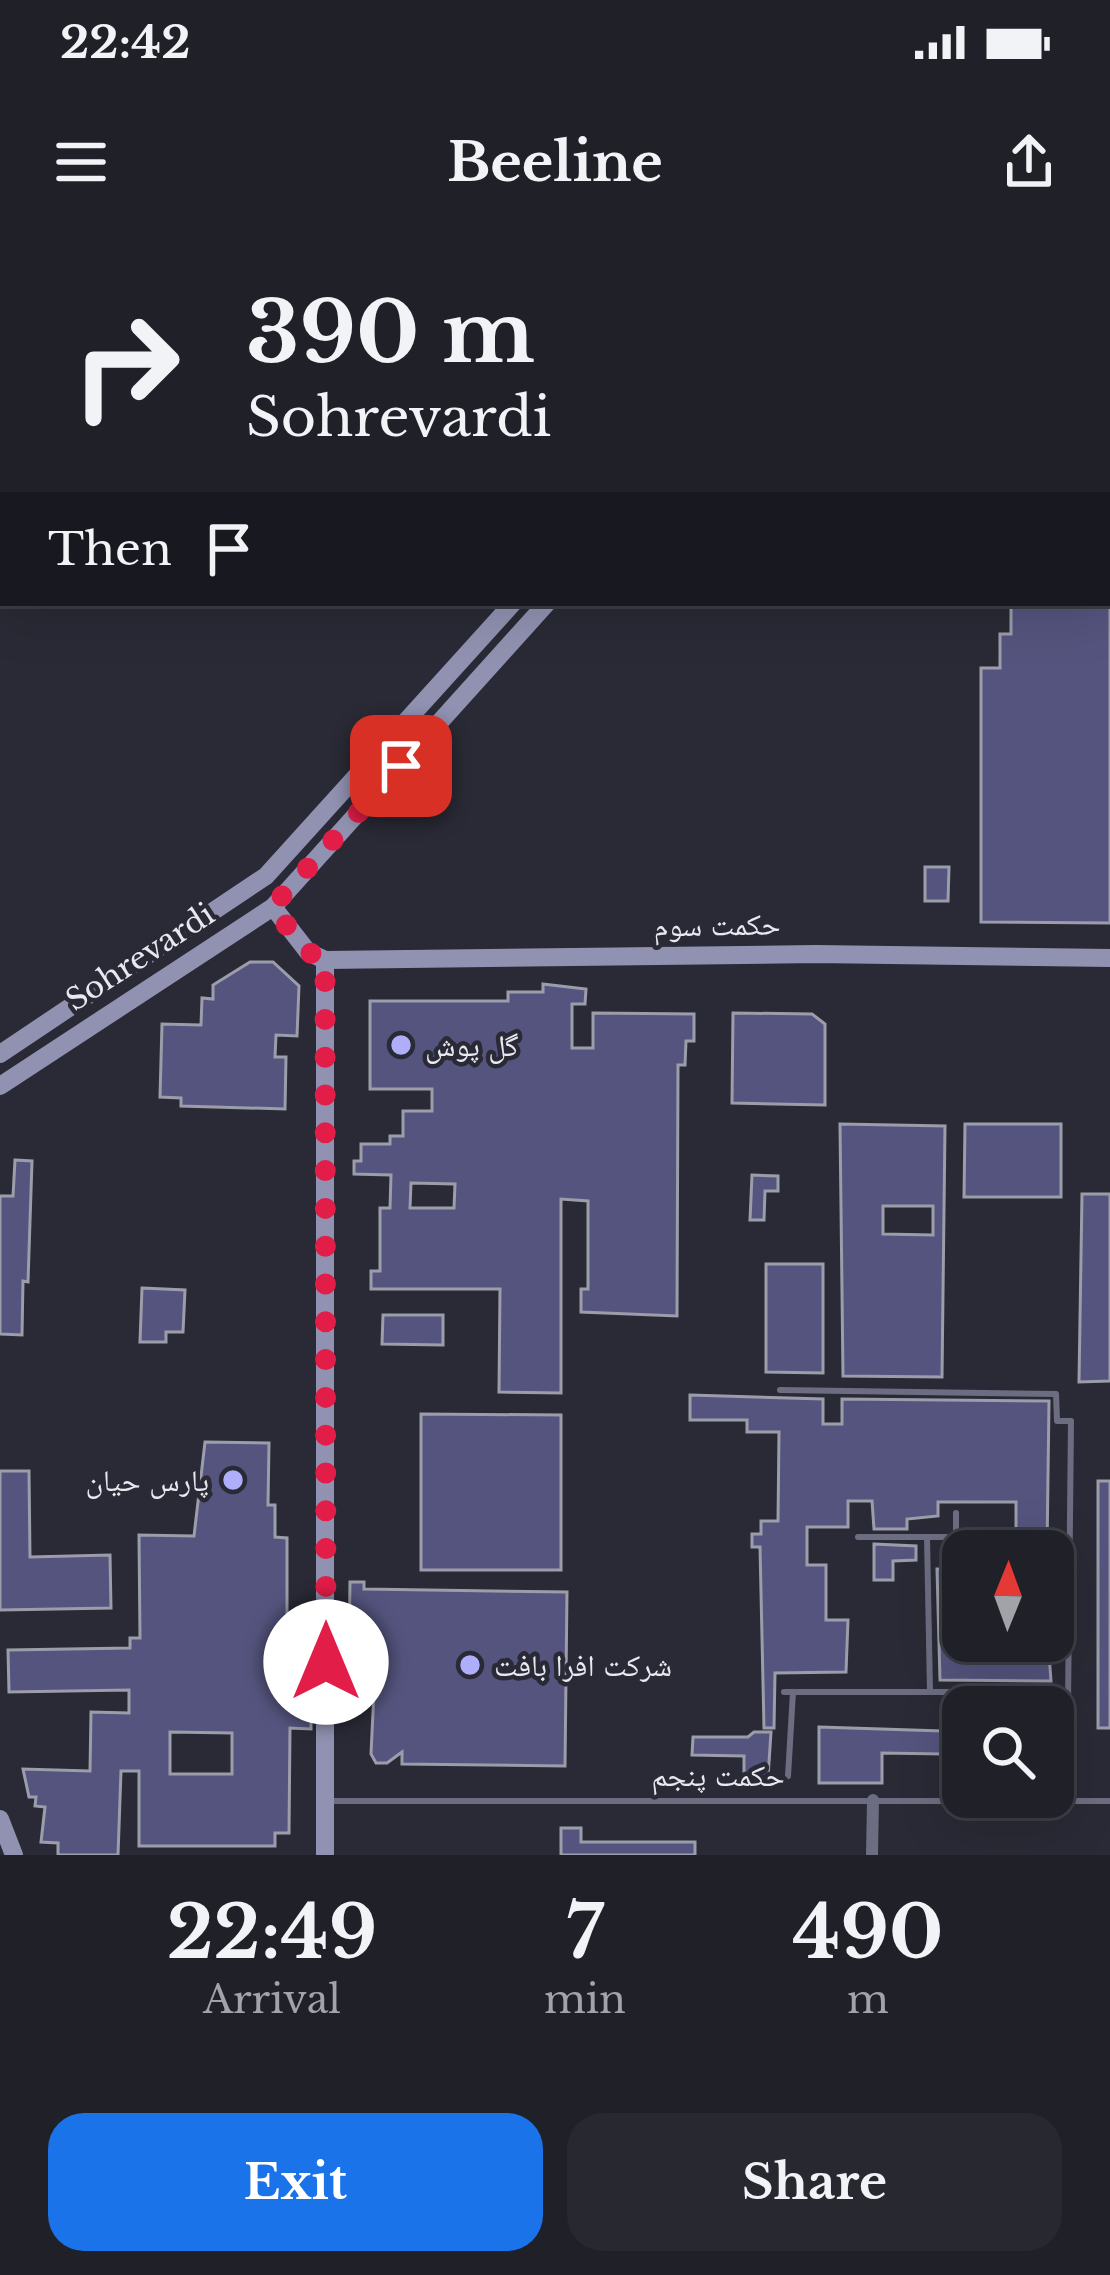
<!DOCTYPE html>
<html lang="en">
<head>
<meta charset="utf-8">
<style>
  :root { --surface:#1f2028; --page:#272830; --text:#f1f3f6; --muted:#a1a3a8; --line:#3c3e45; --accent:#1a73e8 }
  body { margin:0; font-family:"Libre Baskerville","Noto Naskh Arabic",serif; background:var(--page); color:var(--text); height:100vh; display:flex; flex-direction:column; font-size:45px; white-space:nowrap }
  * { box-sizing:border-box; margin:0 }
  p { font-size:39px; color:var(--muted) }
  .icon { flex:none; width:66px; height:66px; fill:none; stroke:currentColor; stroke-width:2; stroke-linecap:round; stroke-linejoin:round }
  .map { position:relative; height:1615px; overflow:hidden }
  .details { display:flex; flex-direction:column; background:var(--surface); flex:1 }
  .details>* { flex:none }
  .hud { position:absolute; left:0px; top:0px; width:1110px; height:366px; box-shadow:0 12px 48px #0002,0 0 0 3px var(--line); background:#1f2028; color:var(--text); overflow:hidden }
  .needle { width:78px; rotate:1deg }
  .tools { position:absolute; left:942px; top:1290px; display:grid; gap:24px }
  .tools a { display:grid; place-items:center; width:132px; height:132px; border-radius:24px; background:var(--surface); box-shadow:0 12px 48px #0002,0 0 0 3px var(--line); font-size:60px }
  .pin { position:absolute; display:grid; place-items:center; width:102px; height:102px; color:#fff; margin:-51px; border-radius:24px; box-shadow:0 6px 18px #0006 }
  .me { position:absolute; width:132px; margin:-66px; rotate:0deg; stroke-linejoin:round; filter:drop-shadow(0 0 9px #0008) }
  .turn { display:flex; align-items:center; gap:42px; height:252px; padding:0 48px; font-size:54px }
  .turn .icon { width:156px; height:156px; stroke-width:2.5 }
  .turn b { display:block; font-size:84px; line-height:102px }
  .then { display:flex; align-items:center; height:114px; padding:0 48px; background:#0003; gap:24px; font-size:45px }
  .eta { display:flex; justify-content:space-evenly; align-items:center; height:204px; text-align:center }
  .eta b { font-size:72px; font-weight:700; line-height:84px }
  .primary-button { display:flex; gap:24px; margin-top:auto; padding:24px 48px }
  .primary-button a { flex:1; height:138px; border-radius:36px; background:var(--accent); color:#fff; font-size:48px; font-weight:700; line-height:138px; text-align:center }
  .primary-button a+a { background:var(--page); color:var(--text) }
  .status { display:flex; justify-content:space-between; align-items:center; height:84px; padding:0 60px; background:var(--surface); direction:ltr }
  .status svg { height:33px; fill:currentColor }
  header { display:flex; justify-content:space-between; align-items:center; height:156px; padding:0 48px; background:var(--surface); font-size:54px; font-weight:700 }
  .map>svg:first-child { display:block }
  .building { fill:#54547e; stroke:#9c9dab; stroke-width:3; fill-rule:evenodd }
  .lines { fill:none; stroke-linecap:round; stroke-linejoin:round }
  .lane { stroke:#6c6d81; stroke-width:6 }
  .street { stroke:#6c6d81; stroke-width:12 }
  .secondary { stroke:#9192b1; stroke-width:18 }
  .route { stroke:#e11d48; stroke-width:21; stroke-dasharray:0 37.8 }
  .poi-dot { fill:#aeaefb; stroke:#292a35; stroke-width:4.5 }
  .labels { text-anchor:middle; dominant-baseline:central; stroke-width:9; stroke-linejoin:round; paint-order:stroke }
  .street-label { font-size:30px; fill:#e8e8f0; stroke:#292a35 }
  .poi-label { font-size:30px; fill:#e8e8f0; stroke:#292a35; text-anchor:start }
</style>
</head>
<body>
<div class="status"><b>22:42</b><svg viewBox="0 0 49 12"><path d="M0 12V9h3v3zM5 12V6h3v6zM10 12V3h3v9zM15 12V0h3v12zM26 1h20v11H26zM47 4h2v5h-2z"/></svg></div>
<header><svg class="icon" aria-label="menu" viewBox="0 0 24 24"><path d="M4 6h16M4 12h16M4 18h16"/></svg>Beeline<svg class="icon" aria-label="share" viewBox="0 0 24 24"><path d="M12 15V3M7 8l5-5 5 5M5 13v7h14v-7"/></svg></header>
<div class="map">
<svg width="1110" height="1615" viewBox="0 0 1110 1615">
  <rect width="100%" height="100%" fill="#292a35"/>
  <g class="building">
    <polygon points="1011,363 1110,363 1110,683 981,682 981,428 1000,428 1000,394 1011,394"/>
    <polygon points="925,627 949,627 948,661 925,661"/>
    <polygon points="250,722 273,722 299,746 297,796 276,795 275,817 286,817 285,869 181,866 181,858 160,857 162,784 201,785 202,758 213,759 213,745"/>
    <path d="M543,744L586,749L585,764H572V808H593V773L694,774V801H686L685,825H678L677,1076L581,1072V1049H588V961L561,959V1153L499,1152L500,1049H371V1031H380V968H390L391,935L354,934V921H361V904H390V896H403V871H432V849H370V761H508V752H543ZM411,943L455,944L454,968H410Z"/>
    <polygon points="733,773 812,774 825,784 825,865 732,863"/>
    <path d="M840,884L945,886L942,1137L843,1136ZM883,966H933V995L883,994Z"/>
    <polygon points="965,884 1061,884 1061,957 964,957"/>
    <polygon points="15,920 32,921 28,1042 23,1041 22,1095 0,1094 0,956 13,956"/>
    <polygon points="752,935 778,936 778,951 765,951 764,980 750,980"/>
    <polygon points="1082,954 1110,954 1110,1141 1079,1142"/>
    <polygon points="766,1024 823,1024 823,1133 766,1132"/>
    <polygon points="142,1048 185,1050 183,1092 166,1092 166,1102 140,1102"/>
    <polygon points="383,1075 443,1075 443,1105 382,1104"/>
    <polygon points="690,1155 823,1159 823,1184 842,1184 842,1159 1049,1161 1047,1311 1016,1311 1016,1262 938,1262 938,1276 907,1279 907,1289 874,1289 872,1261 848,1261 848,1287 807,1287 807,1325 826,1325 826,1380 848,1380 846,1432 775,1433 774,1488 764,1488 760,1307 752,1307 752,1294 761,1294 761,1281 778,1281 779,1192 747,1192 747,1180 690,1180"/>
    <polygon points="421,1174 561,1175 561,1330 421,1330"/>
    <path d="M205,1202L269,1203L268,1265H275V1297L287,1298V1399H311V1489L290,1488L289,1593H275V1606H139V1531H121L118,1615H58V1603L41,1602L45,1567L35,1566L36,1557H29L23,1529L90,1531L91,1472L129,1473V1450L9,1452L8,1410L130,1408V1398H140L139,1295L194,1296ZM170,1492L232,1493V1534H170Z"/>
    <polygon points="0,1231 29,1231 30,1317 110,1315 111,1368 0,1370"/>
    <rect x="1098" y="1241" width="12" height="247"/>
    <polygon points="874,1304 916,1306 916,1320 893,1321 893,1340 874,1340"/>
    <polygon points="937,1329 963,1329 963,1401 1048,1401 1051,1441 940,1440"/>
    <polygon points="350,1342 364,1342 364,1349 567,1352 565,1526 402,1524 402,1512 387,1523 376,1523 371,1514 374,1451 351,1451 351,1433 374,1432 374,1410 349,1409"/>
    <polygon points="819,1487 942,1491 942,1514 882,1513 882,1543 819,1543"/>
    <polygon points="754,1492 771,1492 768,1538 744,1538 744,1516 692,1515 693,1497 748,1497"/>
    <polygon points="561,1588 581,1588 581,1602 695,1602 695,1615 561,1615"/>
  </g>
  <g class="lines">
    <g class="lane">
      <polyline points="780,1150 1056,1154 1057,1181 1071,1181 1067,1561"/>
      <polyline points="858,1297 956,1297 956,1273"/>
      <polyline points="927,1297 930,1452"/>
      <polyline points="784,1452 1067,1452"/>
      <polyline points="788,1536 793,1452"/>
      <polyline points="329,1561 1110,1561"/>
    </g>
    <polyline class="street" points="872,1615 873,1560"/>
    <g class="secondary">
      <polyline points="832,3 835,0"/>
      <polyline points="865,3 868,0"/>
      <polyline points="273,667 308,712 325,720 816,714 1110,718"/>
      <polyline points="325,720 325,1615"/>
      <polyline points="0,814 266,636 513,363"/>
      <polyline points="0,846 273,667 547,363"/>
      <polyline points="0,1579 14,1615"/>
    </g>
  </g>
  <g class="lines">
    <polyline class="route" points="326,1422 325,719 308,712 272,667 401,526"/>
  </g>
  <g class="poi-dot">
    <circle cx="401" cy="805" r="12"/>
    <circle cx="233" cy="1240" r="12"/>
    <circle cx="470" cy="1425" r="12"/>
  </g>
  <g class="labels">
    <g class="street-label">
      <text transform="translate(717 685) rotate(-1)">حکمت سوم</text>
      <text transform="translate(140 717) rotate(-33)">Sohrevardi</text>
      <text x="718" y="1535">حکمت پنجم</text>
    </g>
    <g class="poi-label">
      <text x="425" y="805">گل پوش</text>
      <text x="209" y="1240" text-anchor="end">پارس حیان</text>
      <text x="494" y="1425">شرکت افرا بافت</text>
    </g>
  </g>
</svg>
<div class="tools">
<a><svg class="needle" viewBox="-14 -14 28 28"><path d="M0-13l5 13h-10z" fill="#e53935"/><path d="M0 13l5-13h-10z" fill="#a1a3a8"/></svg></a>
<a><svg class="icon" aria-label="search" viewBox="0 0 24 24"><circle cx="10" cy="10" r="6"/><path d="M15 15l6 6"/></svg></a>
</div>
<div class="pin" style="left:401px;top:526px;background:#d93025"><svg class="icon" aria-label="arrive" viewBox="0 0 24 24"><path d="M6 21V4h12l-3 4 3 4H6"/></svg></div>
<svg class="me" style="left:326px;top:1422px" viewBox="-20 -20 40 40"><circle r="19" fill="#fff"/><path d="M0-13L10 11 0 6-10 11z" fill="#e11d48"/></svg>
<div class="hud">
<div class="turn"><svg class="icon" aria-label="right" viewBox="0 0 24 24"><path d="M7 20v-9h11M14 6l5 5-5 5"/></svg><div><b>390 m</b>Sohrevardi</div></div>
<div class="then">Then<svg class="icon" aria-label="arrive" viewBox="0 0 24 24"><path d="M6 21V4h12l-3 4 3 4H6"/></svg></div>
</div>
</div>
<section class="details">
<div class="eta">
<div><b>22:49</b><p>Arrival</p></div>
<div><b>7</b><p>min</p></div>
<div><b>490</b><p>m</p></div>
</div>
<div class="primary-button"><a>Exit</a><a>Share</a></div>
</section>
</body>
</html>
